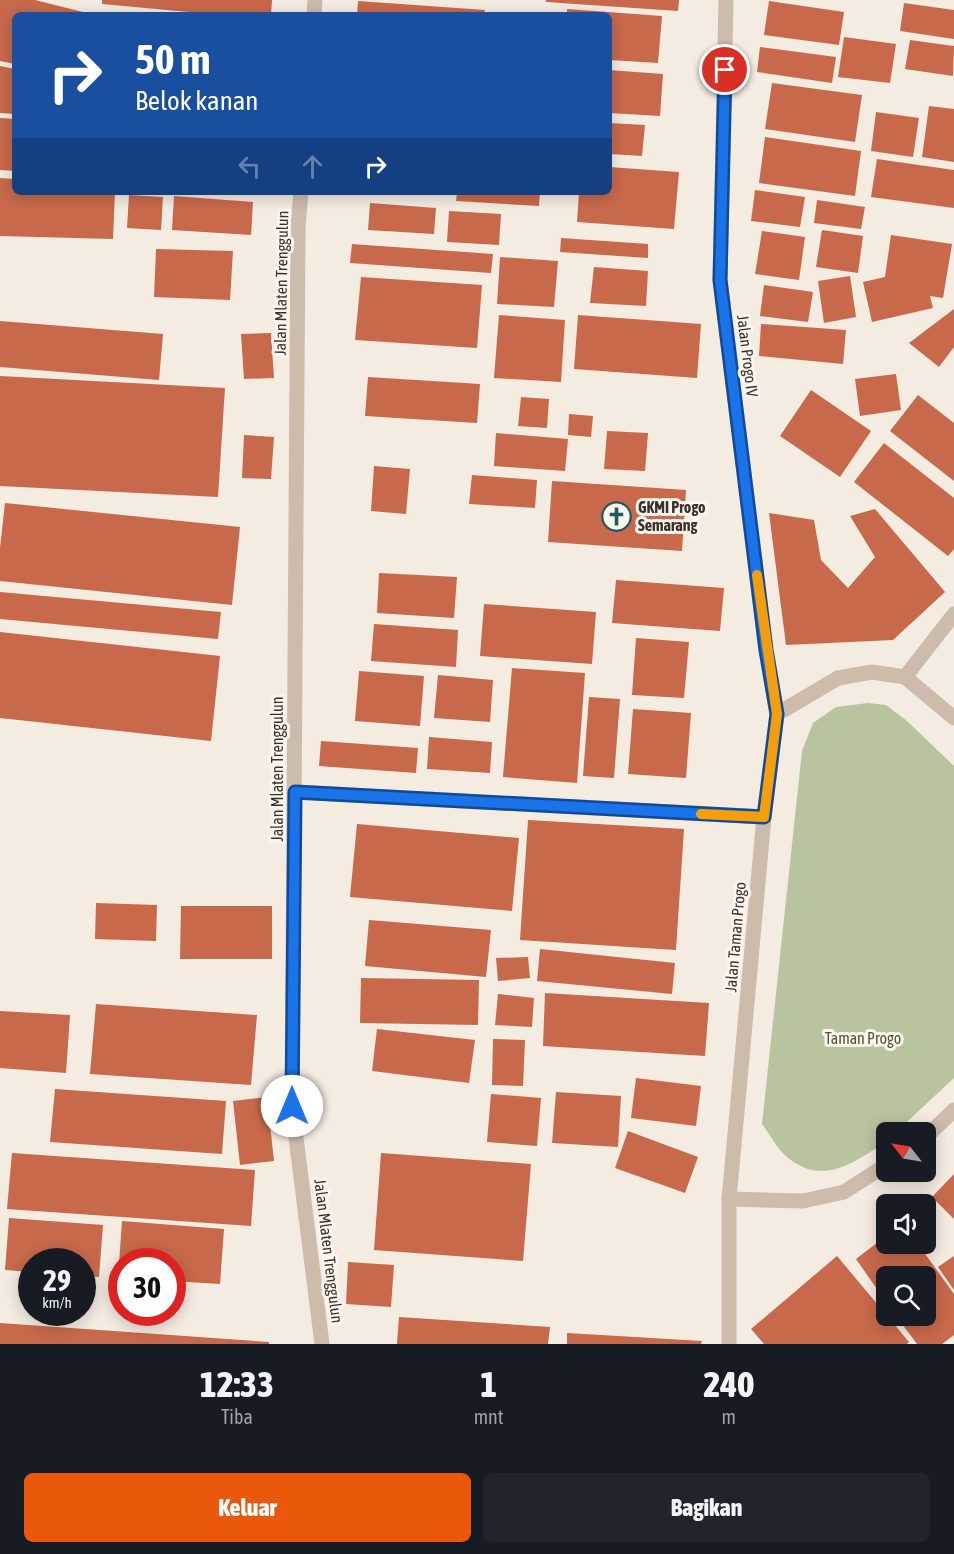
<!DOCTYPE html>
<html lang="id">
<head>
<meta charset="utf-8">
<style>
  :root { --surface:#171b24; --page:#20242c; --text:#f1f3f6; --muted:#9ea1a6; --accent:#ea580c }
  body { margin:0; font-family:"Asap Condensed",sans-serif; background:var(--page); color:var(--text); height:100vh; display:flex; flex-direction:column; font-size:22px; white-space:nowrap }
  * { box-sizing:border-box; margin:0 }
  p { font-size:20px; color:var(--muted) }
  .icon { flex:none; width:33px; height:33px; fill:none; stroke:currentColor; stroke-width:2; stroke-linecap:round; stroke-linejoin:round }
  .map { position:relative; height:1344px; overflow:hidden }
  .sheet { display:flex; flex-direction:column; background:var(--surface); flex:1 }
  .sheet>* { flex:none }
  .banner { position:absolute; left:12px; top:12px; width:600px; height:183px; border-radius:9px; box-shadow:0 3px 15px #0003; background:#1a4fa0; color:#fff; overflow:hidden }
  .needle { width:39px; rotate:301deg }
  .controls { position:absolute; left:876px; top:1122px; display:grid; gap:12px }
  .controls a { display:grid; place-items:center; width:60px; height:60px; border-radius:9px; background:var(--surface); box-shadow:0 3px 15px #0003; font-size:30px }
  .speed { position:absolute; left:18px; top:1248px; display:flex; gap:12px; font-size:30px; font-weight:700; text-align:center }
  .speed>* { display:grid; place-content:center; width:78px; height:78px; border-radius:50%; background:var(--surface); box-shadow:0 3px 15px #0003; line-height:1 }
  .speed small { font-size:15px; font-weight:400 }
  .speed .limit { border:9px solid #d22; background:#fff; color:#111 }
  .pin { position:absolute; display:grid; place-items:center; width:51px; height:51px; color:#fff; margin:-26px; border:3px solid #fff; border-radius:50%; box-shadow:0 2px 6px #0007 }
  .me { position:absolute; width:66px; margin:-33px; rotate:0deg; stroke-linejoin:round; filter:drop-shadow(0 0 4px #0008) }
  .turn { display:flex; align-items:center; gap:21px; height:126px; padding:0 24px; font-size:27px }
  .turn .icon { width:78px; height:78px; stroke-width:2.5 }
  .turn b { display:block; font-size:42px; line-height:51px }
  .lanes { display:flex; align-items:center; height:57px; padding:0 24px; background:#0003; justify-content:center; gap:30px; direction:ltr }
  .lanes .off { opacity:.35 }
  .eta { display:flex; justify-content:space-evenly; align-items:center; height:102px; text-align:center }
  .eta b { font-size:36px; font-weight:800; line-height:42px }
  .action { display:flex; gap:12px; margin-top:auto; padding:12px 24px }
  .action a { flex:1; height:69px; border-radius:9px; background:var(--accent); color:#fff; font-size:24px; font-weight:800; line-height:69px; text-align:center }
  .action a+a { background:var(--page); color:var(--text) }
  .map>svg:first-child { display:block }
  .green { fill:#b8c4a0 }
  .building { fill:#c8694b }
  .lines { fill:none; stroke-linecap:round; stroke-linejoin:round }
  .minor { stroke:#cdbbac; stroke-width:15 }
  .route-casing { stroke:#114b97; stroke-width:15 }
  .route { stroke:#1a73e8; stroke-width:10 }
  .slow { stroke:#f59e0b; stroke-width:10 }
  .labels { text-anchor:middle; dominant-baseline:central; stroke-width:6; stroke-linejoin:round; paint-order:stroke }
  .street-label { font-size:16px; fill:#3b302b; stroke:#fbf5ee }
  .poi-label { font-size:16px; font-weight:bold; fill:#3b302b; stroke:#fbf5ee; text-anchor:start }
  .park-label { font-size:16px; fill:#4a5a2e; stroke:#fbf5ee }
</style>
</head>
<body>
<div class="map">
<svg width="954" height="1344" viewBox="0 0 954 1344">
  <rect width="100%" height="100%" fill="#f4ebe1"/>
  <path class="green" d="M868,703L886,705L907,721L954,766V1078L896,1132H886V1141L883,1144C851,1164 822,1186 787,1157C777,1149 770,1134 762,1124L802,751L813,723L836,707Z"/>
  <g class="building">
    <polygon points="0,0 35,0 95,15 15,15 15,64 0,61"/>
    <polygon points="102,0 272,0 271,15 221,15 102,4"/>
    <polygon points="546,0 679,0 678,11 546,2"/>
    <polygon points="358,1 485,10 484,15 357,15"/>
    <polygon points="769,1 844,12 839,45 764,35"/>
    <polygon points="904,3 954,10 954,39 900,31"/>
    <polygon points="567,9 662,16 658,63 609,60 609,15 567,15"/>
    <polygon points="844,37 896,44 890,83 838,77"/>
    <polygon points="910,40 954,46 953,76 905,69"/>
    <polygon points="760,47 836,57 832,83 757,72"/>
    <polygon points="0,66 15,69 15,114 0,113"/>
    <polygon points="609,70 663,74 660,116 609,113"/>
    <polygon points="772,83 862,95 855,142 765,129"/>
    <polygon points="929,106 954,109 954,162 922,157"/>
    <polygon points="876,112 919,118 913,157 871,151"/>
    <polygon points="0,118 15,119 15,171 0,170"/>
    <polygon points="609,123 645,125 642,156 609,154"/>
    <polygon points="765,137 861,151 855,196 759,183"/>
    <polygon points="877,159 954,170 954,208 871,197"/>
    <polygon points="609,167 679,172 674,229 577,222 579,192 609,192"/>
    <polygon points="0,178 15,179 15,192 115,192 113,239 0,236"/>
    <polygon points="755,190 805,197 800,227 751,221"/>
    <polygon points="457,192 540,192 539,206 456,201"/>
    <polygon points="129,195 163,197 161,230 127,228"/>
    <polygon points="174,196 253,202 251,235 172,230"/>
    <polygon points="817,200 865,207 861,229 814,223"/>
    <polygon points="370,203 436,208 434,234 368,230"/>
    <polygon points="449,211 501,214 499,245 447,242"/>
    <polygon points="822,230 863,236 858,273 816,267"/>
    <polygon points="762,231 805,237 799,280 755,274"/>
    <polygon points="891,235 952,244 943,298 930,296 933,308 872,322 863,282 885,277"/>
    <polygon points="561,238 648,244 648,258 560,252"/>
    <polygon points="352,244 493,254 491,273 350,263"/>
    <polygon points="156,249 233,251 230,300 154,297"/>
    <polygon points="500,257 558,261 554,307 497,304"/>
    <polygon points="594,267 648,271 646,306 590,303"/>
    <polygon points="850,276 856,317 824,323 818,281"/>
    <polygon points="361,277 482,285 477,348 355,340"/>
    <polygon points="764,285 813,292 808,322 760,316"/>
    <polygon points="954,309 954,347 939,367 909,343"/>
    <polygon points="499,315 565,320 561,382 494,378"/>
    <polygon points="578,315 701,324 697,378 574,369"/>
    <polygon points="0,321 163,334 159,380 0,367"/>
    <polygon points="761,324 846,330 843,364 759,356"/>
    <polygon points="271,333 274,378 244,379 241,334"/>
    <polygon points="896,374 901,410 860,416 855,379"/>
    <polygon points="0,376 225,388 218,497 0,486"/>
    <polygon points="368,377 480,384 477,423 365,416"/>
    <polygon points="811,390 871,431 840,477 780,436"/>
    <polygon points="918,395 954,423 954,481 890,431"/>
    <polygon points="521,397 549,399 547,428 518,426"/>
    <polygon points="569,414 593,416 591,437 568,435"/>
    <polygon points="607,431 648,433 645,471 604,469"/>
    <polygon points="496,433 568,439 565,471 494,466"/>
    <polygon points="244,435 274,437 271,479 242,478"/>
    <polygon points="884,443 954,498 954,549 948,556 854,482"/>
    <polygon points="374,466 410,469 406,514 371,511"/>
    <polygon points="472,475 537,480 535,508 469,504"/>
    <polygon points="552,481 686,490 682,551 548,542"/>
    <polygon points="5,503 240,527 232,605 0,581 0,548"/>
    <polygon points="875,509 945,592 893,640 786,645 769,513 814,520 821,560 848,588 875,557 850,516"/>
    <polygon points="379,573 457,577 454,618 377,613"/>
    <polygon points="616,580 724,588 720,631 612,623"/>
    <polygon points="0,592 221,612 218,639 0,619"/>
    <polygon points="484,604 596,612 592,664 480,656"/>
    <polygon points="374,624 458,630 456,667 371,661"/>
    <polygon points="0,632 220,656 211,741 0,718"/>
    <polygon points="636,638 689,642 684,698 632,695"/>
    <polygon points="512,668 585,673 577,783 503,777"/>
    <polygon points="359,671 424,676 420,726 355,721"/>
    <polygon points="438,675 493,680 490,722 434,718"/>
    <polygon points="589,697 620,699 614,778 583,776"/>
    <polygon points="633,709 691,713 686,778 628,774"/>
    <polygon points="429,737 492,742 490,773 427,769"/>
    <polygon points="321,741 418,748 416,773 319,766"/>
    <polygon points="528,820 684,829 676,950 520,940"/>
    <polygon points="357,824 519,838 512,911 350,897"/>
    <polygon points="96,903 157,905 156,941 95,939"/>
    <polygon points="181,906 272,906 272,959 180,959"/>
    <polygon points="369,920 491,930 486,977 365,966"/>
    <polygon points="540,949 675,963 672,994 537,981"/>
    <polygon points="528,957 530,978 498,981 496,958"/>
    <polygon points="361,978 479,980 478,1025 360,1023"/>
    <polygon points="545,993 709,1003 705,1056 543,1046"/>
    <polygon points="498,994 534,998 532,1027 495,1025"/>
    <polygon points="96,1004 257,1015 251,1085 90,1074"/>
    <polygon points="0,1011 70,1015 66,1073 0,1068"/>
    <polygon points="377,1029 475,1040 469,1083 372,1071"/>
    <polygon points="493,1039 525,1040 523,1086 492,1085"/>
    <polygon points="636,1078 701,1086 696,1126 631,1118"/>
    <polygon points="55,1089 226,1101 222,1154 50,1142"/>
    <polygon points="556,1092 621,1096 618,1147 552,1143"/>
    <polygon points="491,1094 541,1098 537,1146 487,1142"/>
    <polygon points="267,1097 274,1161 240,1165 233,1101"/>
    <polygon points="628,1131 698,1157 685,1193 615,1168"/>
    <polygon points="12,1153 255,1170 251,1226 7,1209"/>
    <polygon points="381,1153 531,1164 523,1261 374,1250"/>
    <polygon points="954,1174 954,1219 932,1197"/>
    <polygon points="9,1218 103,1225 99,1277 82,1276 82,1262 32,1262 32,1272 5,1270"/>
    <polygon points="122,1221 224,1229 220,1284 172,1281 172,1262 122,1262 122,1277 118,1277"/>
    <polygon points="886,1236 886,1244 918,1244 954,1294 954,1335 942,1344 917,1344 896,1316 926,1316 926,1276 886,1276 886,1302 856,1259"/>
    <polygon points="837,1256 909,1342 907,1344 764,1344 751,1329"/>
    <polygon points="954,1256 954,1290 938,1267"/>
    <polygon points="348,1262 394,1265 391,1307 346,1304"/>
    <polygon points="399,1317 550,1327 548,1344 397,1344"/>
    <polygon points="0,1323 269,1342 269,1344 0,1344"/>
    <polygon points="567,1333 702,1341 701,1344 567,1344"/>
  </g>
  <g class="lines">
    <g class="minor">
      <polyline points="726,0 720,280 766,650 777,714 764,817 729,1199 803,1201 844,1192 886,1165"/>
      <polyline points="314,15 315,0"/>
      <polyline points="301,192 298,227 292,1106 322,1344"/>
      <polyline points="905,677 954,614"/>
      <polyline points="777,714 838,678 872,672 905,677 954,718"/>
      <polyline points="295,792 764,817"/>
      <polyline points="926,1137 954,1110"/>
      <polyline points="729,1199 729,1344"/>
    </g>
  </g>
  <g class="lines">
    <defs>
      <polyline id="route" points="292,1106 295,792 764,817 777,714 766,650 720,280 725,70"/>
    </defs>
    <use href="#route" class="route-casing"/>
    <use href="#route" class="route"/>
    <polyline class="slow" points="701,814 764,817 777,714 757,575"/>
  </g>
  <defs>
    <symbol id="church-ring" viewBox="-11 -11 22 22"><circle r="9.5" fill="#fbf5ee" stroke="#1f5a5e" stroke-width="1.5"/><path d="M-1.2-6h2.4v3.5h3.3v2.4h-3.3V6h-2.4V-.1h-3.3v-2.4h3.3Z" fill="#1f5a5e"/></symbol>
  </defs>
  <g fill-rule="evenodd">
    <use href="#church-ring" x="600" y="500" width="33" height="33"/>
  </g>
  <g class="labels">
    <g class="street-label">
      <text transform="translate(281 283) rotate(-89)">Jalan Mlaten Trenggulun</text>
      <text transform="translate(748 356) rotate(83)">Jalan Progo IV</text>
      <text transform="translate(277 769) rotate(-90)">Jalan Mlaten Trenggulun</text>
      <text transform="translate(735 937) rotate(-85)">Jalan Taman Progo</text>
      <text transform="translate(329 1251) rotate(83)">Jalan Mlaten Trenggulun</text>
    </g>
    <g class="poi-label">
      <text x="638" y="507">GKMI Progo<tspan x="638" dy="18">Semarang</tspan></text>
    </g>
    <g class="park-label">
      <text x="863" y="1038">Taman Progo</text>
    </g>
  </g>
</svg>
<div class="controls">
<a><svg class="needle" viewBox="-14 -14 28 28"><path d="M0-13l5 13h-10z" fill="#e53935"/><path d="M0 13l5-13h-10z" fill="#9ea1a6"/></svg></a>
<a><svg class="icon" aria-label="sound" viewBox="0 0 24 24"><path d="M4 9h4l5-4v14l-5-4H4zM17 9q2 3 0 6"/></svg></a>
<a><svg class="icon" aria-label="search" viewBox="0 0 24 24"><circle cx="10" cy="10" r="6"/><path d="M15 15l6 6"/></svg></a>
</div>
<div class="speed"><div>29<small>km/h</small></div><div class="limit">30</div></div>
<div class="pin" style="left:725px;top:70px;background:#d93025"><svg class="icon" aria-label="arrive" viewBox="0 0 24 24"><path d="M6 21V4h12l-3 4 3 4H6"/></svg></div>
<svg class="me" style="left:292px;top:1106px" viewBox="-20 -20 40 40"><circle r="19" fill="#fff"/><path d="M0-13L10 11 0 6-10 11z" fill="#1a73e8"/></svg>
<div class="banner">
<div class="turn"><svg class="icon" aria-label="right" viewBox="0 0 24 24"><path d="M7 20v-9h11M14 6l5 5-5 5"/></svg><div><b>50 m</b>Belok kanan</div></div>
<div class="lanes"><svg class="icon off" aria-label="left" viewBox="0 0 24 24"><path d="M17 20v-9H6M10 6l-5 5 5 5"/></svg><svg class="icon off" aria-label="ahead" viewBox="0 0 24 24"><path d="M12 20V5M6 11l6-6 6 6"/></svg><svg class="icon" aria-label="right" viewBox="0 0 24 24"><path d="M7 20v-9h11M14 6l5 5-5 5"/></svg></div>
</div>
</div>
<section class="sheet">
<div class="eta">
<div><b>12:33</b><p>Tiba</p></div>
<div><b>1</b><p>mnt</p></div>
<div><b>240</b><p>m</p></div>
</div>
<div class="action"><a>Keluar</a><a>Bagikan</a></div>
</section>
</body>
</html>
